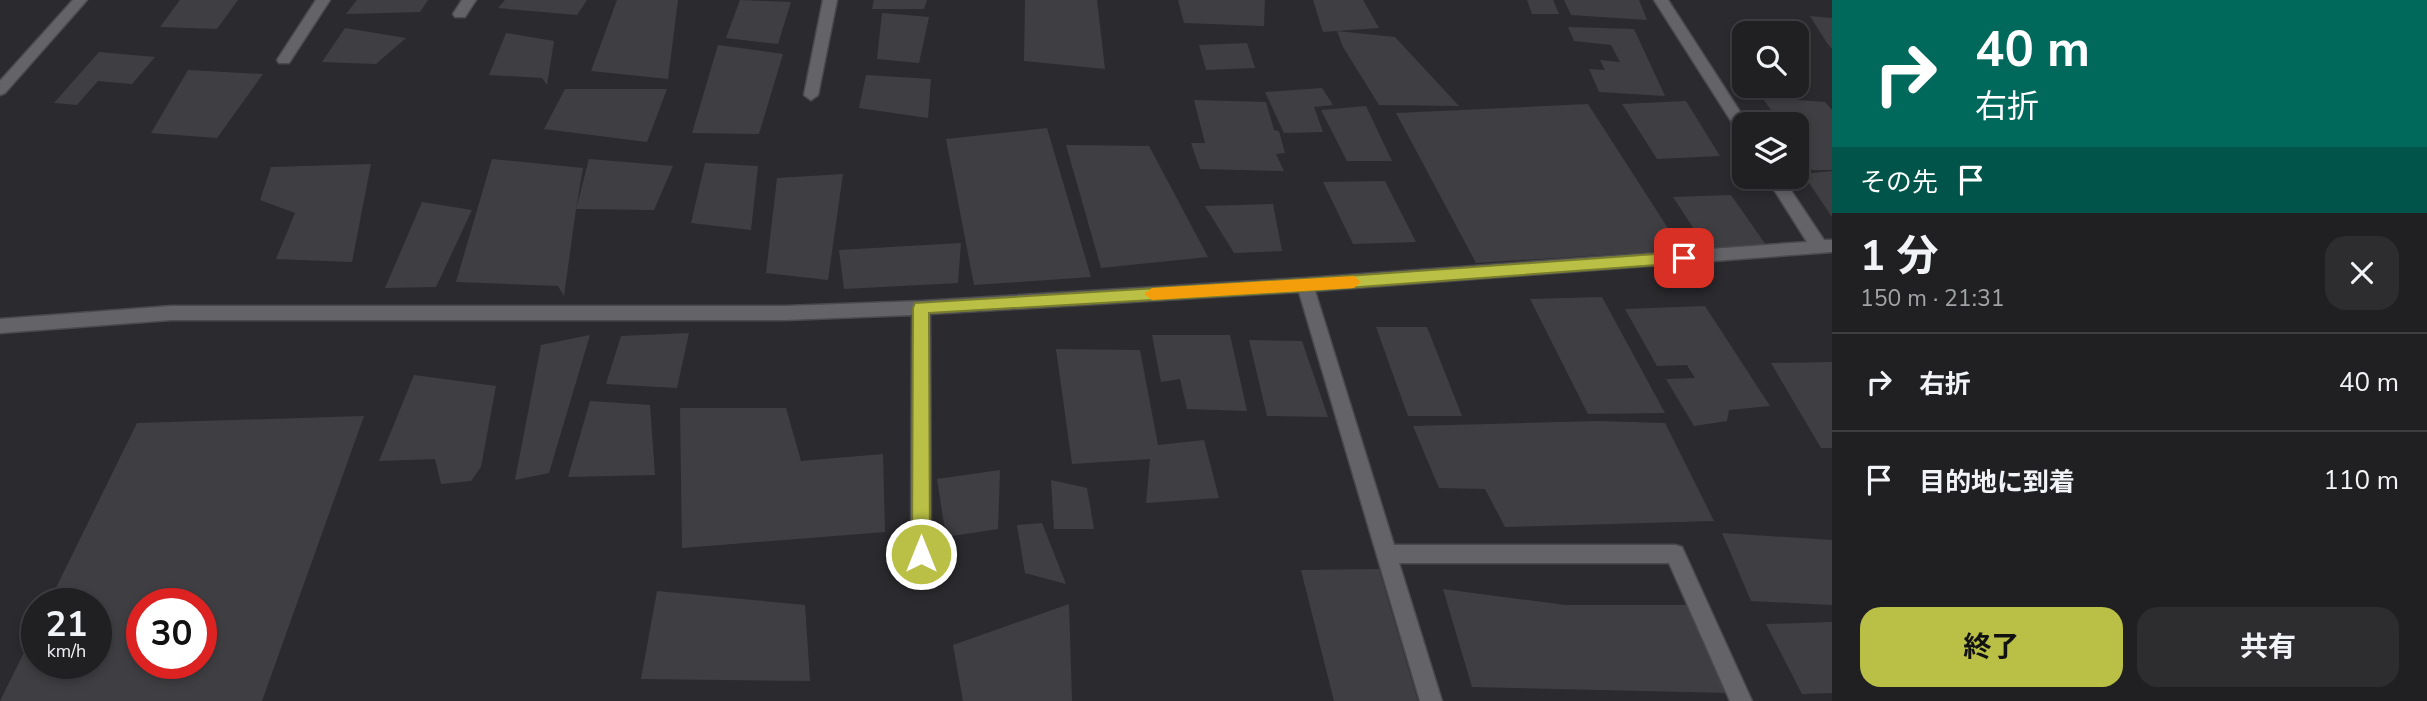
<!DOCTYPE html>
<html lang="ja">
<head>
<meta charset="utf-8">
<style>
  :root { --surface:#202023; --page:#2d2d30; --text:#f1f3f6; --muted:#a2a3a6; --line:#3d3e41; --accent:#bac046 }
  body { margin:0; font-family:"Nunito Sans","Noto Sans JP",sans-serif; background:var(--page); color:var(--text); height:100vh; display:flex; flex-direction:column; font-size:26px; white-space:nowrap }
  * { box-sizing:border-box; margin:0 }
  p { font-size:23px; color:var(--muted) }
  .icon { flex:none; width:38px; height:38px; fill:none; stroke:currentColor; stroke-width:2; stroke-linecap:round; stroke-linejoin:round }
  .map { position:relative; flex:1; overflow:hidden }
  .side { display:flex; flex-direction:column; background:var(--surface); width:595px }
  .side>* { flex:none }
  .guide { background:#00695c; color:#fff; overflow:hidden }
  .buttons { position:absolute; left:1732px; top:21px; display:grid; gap:14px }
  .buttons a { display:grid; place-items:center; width:77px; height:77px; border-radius:14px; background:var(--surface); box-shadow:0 4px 10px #0003,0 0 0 2px var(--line); font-size:35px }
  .speed { position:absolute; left:21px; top:588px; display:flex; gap:14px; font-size:35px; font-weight:700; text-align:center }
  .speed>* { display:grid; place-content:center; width:91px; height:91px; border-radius:50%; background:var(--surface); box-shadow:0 4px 10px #0003,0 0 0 2px var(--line); line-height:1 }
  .speed small { font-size:18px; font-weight:400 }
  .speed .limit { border:10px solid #d22; background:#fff; color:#111 }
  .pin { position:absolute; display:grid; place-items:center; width:60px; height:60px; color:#fff; margin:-30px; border-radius:14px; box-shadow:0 4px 10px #0006 }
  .me { position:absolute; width:77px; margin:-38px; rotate:0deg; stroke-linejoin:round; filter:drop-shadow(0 0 5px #0008) }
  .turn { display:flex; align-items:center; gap:24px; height:147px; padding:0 28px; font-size:32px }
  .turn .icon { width:91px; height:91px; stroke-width:2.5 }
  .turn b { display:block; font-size:49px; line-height:60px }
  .then { display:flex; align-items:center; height:66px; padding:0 28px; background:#0003; gap:14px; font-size:26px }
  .round { display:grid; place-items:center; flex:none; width:74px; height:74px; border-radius:21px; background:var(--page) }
  .headline { display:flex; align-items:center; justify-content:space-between; height:119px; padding:0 28px }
  h1 { font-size:42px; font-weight:700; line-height:52px }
  .primary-button { display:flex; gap:14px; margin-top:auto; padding:14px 28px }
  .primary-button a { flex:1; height:80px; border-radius:21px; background:var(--accent); color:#111; font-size:28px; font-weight:700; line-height:80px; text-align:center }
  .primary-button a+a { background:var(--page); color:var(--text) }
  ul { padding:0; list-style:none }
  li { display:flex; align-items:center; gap:21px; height:98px; padding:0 28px; border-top:2px solid var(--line) }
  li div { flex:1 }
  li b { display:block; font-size:26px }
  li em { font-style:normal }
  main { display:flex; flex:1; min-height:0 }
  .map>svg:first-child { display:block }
  .building { fill:#3f3f43; fill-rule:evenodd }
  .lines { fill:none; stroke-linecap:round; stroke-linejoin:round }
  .minor-casing { stroke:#4a494c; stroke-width:3 }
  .minor { fill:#646368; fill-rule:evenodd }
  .route { fill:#bac046; stroke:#797d2e; stroke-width:2 }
  .slow { fill:#f59e0b }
</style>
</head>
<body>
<main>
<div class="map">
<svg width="1832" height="701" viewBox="0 0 1832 701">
  <rect width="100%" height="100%" fill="#2b2b2f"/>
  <g class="building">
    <polygon points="180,0 238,0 217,29 160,27"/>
    <polygon points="357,0 428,0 420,12 346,14"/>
    <polygon points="505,0 587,0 577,15 498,8"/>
    <polygon points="617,0 678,0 668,79 591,71"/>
    <polygon points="740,0 791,2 778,44 726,38"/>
    <polygon points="874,0 927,0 924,9 872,9"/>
    <polygon points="1025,0 1097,0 1105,69 1024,61"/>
    <polygon points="1178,0 1265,0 1264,26 1184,23"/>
    <polygon points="1313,0 1363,0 1379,28 1323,32"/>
    <polygon points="1527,0 1553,0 1559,14 1532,14"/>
    <polygon points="1564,0 1639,0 1647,20 1571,15"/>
    <polygon points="882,13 929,17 919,63 877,59"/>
    <polygon points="1810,16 1832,18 1832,49 1827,43"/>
    <polygon points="1568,27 1634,29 1665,96 1599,92 1589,69 1605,70 1600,60 1620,62 1611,45 1574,41"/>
    <polygon points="345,28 406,38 376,64 322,62"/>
    <polygon points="1337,31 1395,37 1459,106 1379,105 1343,47"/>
    <polygon points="506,33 554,41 547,85 542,78 489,75"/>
    <polygon points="1247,43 1255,68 1206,70 1199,45"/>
    <polygon points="718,45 783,54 759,134 692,133"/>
    <polygon points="99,52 155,57 132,84 98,81 77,105 54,103"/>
    <polygon points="188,70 263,74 217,138 151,133"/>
    <polygon points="1729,72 1745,73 1745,86 1785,86 1797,100 1825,102 1832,110 1832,170 1812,170 1797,148 1797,124 1781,124 1763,99 1748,99"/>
    <polygon points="866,75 931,79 928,118 859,108"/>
    <polygon points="1322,88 1333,105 1314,107 1323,132 1284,133 1265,92"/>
    <polygon points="565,89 667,89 647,142 544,129"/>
    <polygon points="1194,100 1266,102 1274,130 1279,131 1285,153 1276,154 1284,171 1200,169 1191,143 1205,143"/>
    <polygon points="1686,101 1720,156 1657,159 1622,104"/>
    <polygon points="1588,104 1682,250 1476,263 1396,113"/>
    <polygon points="1366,106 1392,161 1347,161 1321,110"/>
    <polygon points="1047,128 1091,277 974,285 946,139"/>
    <polygon points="1066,145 1149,146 1208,257 1101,268"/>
    <polygon points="492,159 583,168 576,209 589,159 673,166 654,210 576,209 564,296 558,286 456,282"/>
    <polygon points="705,163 758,166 751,230 691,223"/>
    <polygon points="371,164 352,262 276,259 295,213 260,200 271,167"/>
    <polygon points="1832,171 1832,217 1803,174"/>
    <polygon points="843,174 828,280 766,273 777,178"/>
    <polygon points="1385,181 1416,242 1353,244 1323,182"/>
    <polygon points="1731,195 1766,245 1707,249 1673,197"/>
    <polygon points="422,202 472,210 436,287 385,288"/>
    <polygon points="1273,204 1282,251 1234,253 1205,206"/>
    <polygon points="961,243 958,283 844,289 839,250"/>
    <polygon points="1602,297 1665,413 1588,414 1530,299"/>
    <polygon points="1705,306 1770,406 1729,410 1727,421 1694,426 1666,379 1695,378 1687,365 1657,366 1625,309"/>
    <polygon points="1376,327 1427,327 1462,416 1408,416"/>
    <polygon points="689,333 677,388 606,384 621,336"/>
    <polygon points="590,335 549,473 515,480 541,345"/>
    <polygon points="1152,335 1230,335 1247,411 1187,409 1180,379 1161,382"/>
    <polygon points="1249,340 1302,341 1328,417 1267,416"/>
    <polygon points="1056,349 1140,350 1158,445 1204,440 1219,498 1146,503 1150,459 1072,464"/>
    <polygon points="1832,362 1832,448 1821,448 1771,363"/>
    <polygon points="414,375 496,386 481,467 471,481 441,484 435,459 379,461"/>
    <polygon points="590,401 650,405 655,475 568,477"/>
    <polygon points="680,408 786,408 801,461 883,454 885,532 682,548"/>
    <path d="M364,416L262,701H0L37,626V663H96V604H48L137,423ZM142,604H201V663H142Z"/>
    <polygon points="1597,421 1665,423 1714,521 1505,527 1485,489 1439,488 1413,426"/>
    <polygon points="1000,470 998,529 946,537 937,479"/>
    <polygon points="1051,480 1087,488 1094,529 1054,529"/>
    <polygon points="1042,523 1066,584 1025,573 1017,525"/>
    <polygon points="1722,533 1832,540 1832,605 1751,601"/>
    <polygon points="1379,569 1418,701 1334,701 1301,570"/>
    <polygon points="1443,589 1565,605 1698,605 1730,693 1472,687"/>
    <polygon points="657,591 805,605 810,681 641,679"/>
    <polygon points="1069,604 1072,701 963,701 953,645"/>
    <polygon points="1832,622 1832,693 1802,694 1766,624"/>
  </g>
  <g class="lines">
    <defs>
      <g id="minor">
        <polygon points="73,0 87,0 5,93 0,95 0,81"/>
        <polygon points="316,0 330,0 289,63 279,63 277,60"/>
        <polygon points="462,0 476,0 465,17 455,17 453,14"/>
        <polygon points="823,0 837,0 818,95 811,100 804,95"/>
        <polygon points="1654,0 1668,0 1748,124 1745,124 1745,136 1740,135"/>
        <polygon points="1766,177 1782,177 1824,240 1832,240 1832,252 1315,291 1394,545 1675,545 1682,547 1752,701 1730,701 1669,563 1399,563 1442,701 1420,701 1299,292 930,314 931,554 928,561 921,563 914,561 911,554 912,315 786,320 171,320 0,333 0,319 171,306 786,306 921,301 1305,278 1807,242"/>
      </g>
    </defs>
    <use href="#minor" class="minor-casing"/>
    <use href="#minor" class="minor"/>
  </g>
  <polygon class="route" points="1684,252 1692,258 1684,263 1305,291 929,313 930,554 928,560 921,563 915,560 912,554 913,308 915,303 1305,279"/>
  <polygon class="slow" points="1354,276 1361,282 1354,288 1152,300 1144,294 1152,288"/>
</svg>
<div class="buttons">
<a><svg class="icon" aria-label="search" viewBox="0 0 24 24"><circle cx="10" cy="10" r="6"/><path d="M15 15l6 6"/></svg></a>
<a><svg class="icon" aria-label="layers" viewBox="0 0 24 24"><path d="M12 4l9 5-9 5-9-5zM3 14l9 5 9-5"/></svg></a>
</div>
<div class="speed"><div>21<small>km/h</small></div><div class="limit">30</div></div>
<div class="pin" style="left:1684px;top:258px;background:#d93025"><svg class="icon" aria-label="arrive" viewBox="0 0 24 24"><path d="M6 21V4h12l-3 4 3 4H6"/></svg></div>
<svg class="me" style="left:921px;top:554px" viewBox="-20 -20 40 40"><circle r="17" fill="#bac046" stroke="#fff" stroke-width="3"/><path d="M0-11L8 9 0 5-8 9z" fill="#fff"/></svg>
</div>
<section class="side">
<div class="guide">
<div class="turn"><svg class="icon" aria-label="right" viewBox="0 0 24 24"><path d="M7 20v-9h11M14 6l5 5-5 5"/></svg><div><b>40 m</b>右折</div></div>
<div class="then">その先<svg class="icon" aria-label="arrive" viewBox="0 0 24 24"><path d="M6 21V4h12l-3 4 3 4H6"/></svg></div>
</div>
<div class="headline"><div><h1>1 分</h1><p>150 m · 21:31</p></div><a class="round"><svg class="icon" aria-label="close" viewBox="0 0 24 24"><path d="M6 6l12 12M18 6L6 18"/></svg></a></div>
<ul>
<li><svg class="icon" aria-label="right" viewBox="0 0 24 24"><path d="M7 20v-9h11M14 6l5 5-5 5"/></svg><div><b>右折</b></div><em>40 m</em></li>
<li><svg class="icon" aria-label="arrive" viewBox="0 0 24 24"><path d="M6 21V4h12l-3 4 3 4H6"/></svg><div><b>目的地に到着</b></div><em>110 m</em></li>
</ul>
<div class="primary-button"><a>終了</a><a>共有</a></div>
</section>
</main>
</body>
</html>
